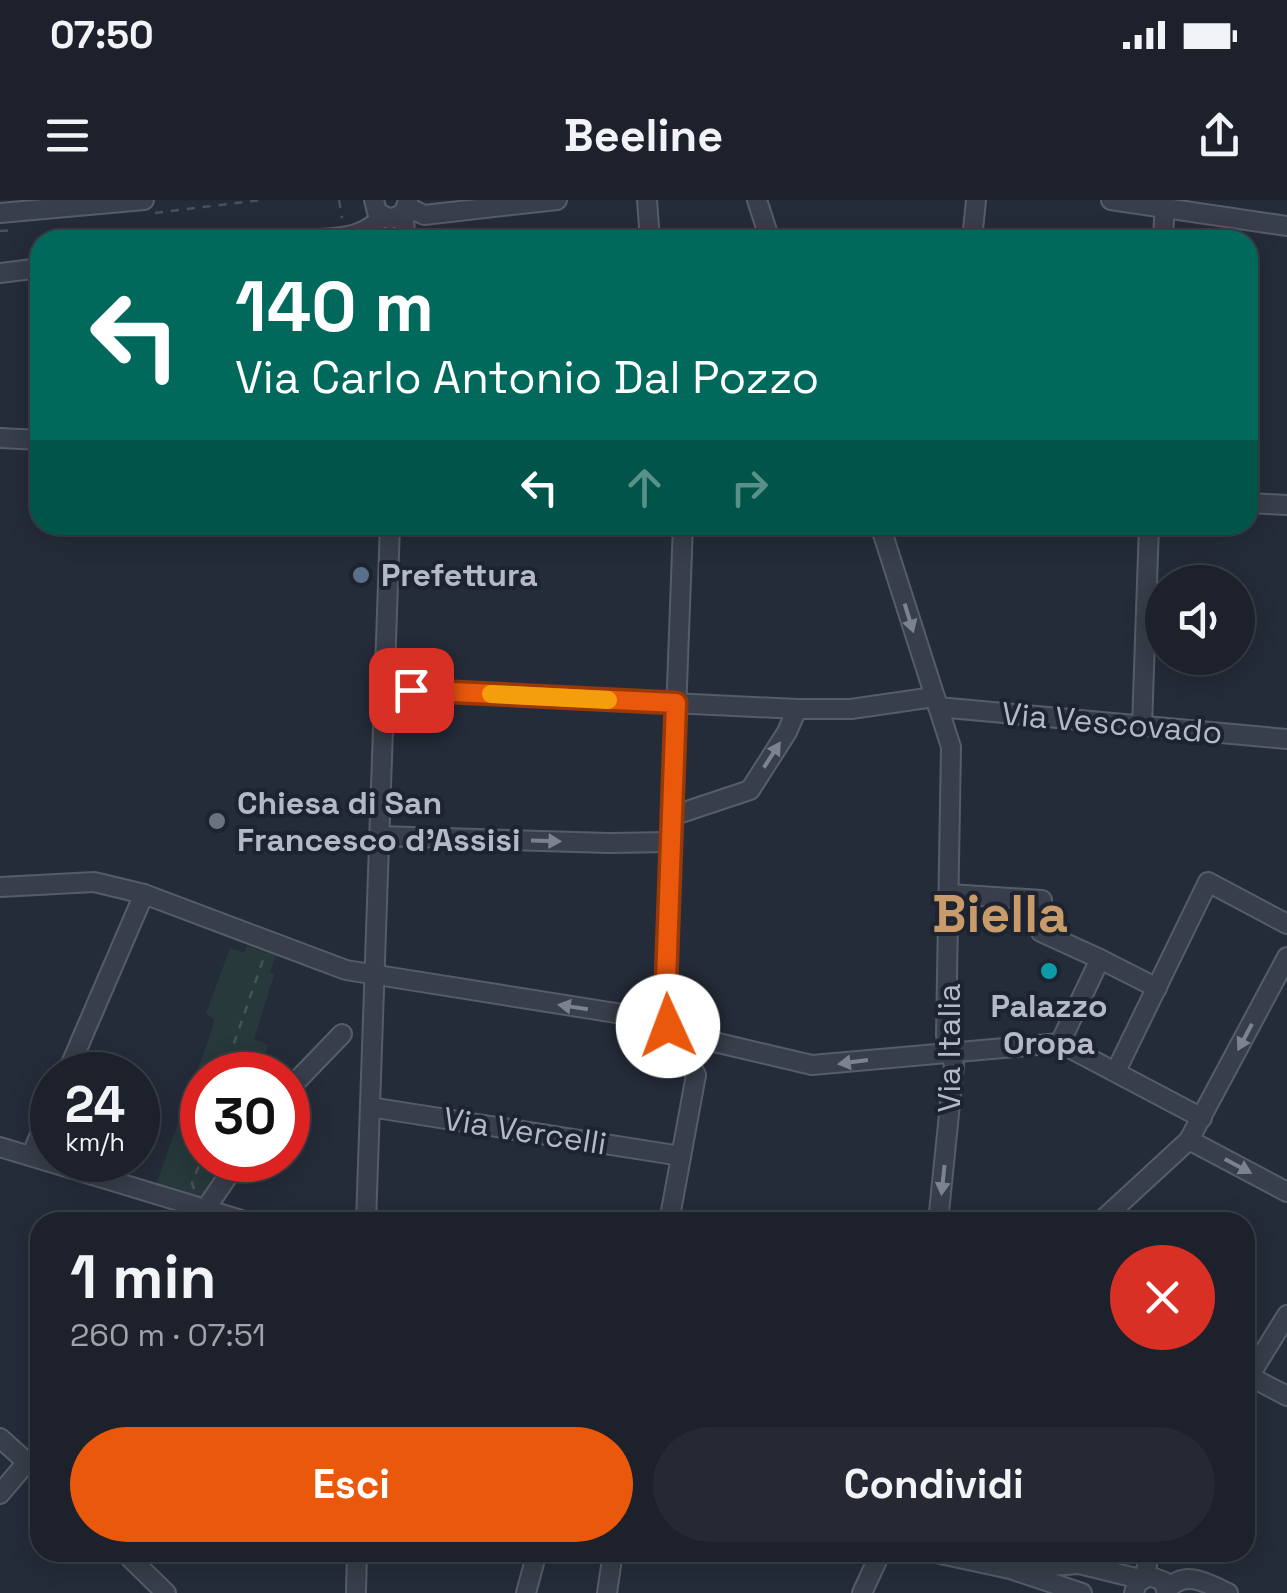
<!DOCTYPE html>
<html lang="it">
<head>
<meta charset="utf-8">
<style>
  :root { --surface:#1c212b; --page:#252933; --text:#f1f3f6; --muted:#a0a3a9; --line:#3a3e47; --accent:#ea580c }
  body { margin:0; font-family:"Space Grotesk",sans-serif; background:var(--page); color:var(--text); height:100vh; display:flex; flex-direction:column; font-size:38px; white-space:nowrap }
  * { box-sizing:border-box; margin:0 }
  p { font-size:32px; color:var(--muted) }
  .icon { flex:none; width:55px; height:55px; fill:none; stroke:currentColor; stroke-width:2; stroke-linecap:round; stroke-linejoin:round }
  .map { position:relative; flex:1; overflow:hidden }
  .side { position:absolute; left:30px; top:1012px; width:1225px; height:350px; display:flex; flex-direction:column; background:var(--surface); border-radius:30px; box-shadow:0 5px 25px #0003,0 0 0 2px var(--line) }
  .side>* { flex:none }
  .banner { position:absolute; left:30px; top:30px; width:1228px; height:305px; border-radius:30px; box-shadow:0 5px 25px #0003,0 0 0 2px var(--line); background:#00695c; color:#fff; overflow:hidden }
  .buttons { position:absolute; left:1145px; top:365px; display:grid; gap:20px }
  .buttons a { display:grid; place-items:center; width:110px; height:110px; border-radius:50%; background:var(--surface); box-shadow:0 5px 25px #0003,0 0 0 2px var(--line); font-size:50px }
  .speed { position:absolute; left:30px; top:852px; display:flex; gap:20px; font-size:50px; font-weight:700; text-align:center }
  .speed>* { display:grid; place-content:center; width:130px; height:130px; border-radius:50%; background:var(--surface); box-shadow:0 5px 25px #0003,0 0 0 2px var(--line); line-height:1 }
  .speed small { font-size:25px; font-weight:400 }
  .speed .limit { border:15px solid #d22; background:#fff; color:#111 }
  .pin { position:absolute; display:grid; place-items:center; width:85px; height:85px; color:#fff; margin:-42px; border-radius:20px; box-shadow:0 5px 15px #0006 }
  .me { position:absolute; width:110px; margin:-55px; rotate:358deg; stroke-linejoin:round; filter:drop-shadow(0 0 8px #0008) }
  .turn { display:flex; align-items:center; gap:35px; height:210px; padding:0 40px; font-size:45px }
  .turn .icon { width:130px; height:130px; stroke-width:2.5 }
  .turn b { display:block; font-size:70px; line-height:85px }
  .lanes { display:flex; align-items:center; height:95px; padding:0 40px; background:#0003; justify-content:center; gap:50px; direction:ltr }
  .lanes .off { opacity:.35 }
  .round { display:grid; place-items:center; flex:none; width:105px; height:105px; border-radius:52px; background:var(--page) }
  .headline { display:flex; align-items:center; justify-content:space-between; height:170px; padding:0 40px }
  h1 { font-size:60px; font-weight:700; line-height:75px }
  .primary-button { display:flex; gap:20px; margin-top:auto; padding:20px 40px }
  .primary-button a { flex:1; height:115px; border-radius:60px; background:var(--accent); color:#fff; font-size:40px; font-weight:700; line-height:115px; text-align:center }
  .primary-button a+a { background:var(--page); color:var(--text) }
  .status { display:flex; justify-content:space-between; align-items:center; height:70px; padding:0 50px; background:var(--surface); direction:ltr }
  .status svg { height:28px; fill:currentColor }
  header { display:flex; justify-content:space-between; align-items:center; height:130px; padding:0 40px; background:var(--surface); font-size:45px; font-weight:700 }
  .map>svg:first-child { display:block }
  .green { fill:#28393b }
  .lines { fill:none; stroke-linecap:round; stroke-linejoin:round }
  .minor-casing { stroke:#565c68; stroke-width:22 }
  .path { stroke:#445458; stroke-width:2.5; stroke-dasharray:8 8; stroke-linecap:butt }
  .minor { stroke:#383e4a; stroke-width:18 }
  .oneway { fill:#7c828e }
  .route-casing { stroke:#983908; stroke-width:25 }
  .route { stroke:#ea580c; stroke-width:18 }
  .slow { stroke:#f59e0b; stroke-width:18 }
  .service-dot { fill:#5c6f8a; stroke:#1d232f; stroke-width:4 }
  .worship-dot { fill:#6b7280; stroke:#1d232f; stroke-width:4 }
  .culture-dot { fill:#0f9aa8; stroke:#1d232f; stroke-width:4 }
  .labels { text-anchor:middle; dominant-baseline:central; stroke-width:8; stroke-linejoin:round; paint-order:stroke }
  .poi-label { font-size:32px; font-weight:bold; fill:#b4b9c5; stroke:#1d232f; text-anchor:start }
  .street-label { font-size:32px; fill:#b4b9c5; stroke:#1d232f }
  .town-label { font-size:52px; font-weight:bold; fill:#ca9b6a; stroke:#1d232f }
</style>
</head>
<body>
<div class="status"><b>07:50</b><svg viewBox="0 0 49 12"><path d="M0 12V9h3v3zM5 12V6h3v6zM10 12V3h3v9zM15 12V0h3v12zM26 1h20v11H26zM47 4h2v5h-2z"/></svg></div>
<header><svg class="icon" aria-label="menu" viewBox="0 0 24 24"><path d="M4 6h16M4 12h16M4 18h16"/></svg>Beeline<svg class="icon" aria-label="share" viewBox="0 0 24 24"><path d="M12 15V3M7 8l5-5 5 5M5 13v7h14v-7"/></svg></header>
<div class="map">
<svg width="1287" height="1393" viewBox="0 0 1287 1393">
  <rect width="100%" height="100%" fill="#252c39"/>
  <polygon class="green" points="247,746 276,756 270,772 274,775 254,839 268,845 263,862 297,872 288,884 288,875 202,875 202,960 230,960 201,1000 155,987 213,827 214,818 206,814 230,748 244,753"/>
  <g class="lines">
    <defs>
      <g id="minor">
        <polyline points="374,0 377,12 390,19 404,13 408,0"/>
        <polyline points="647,0 650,40"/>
        <polyline points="757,0 770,40"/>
        <polyline points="1111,0 1287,26"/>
        <polyline points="408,7 424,15 557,0"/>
        <polyline points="0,13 144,0"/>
        <polyline points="404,13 405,40"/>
        <path d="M311,40C339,37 362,39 382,17"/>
        <polyline points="972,40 976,0"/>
        <polyline points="1163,40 1165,0"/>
        <polyline points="0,73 40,68"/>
        <polyline points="0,238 40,240"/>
        <polyline points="1248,303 1287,305"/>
        <polyline points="880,325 951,547 946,835 954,865 938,1022"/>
        <polyline points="384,489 797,509 851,509 934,497"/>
        <polyline points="938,507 1287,539"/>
        <polyline points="1142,526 1149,325"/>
        <polyline points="672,616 750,590 787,532 797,509"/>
        <polyline points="379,636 609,643 671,642"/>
        <polyline points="0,687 94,682 144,694 346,770 641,817 714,842 812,865 1060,843 1202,918"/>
        <polyline points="950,694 1042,700 1041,732 1100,759 1060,843"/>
        <polyline points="1100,759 1157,788"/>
        <polyline points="1116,871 1208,682 1287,724"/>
        <polyline points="66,875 144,694"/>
        <polyline points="288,890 342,834"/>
        <polyline points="370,907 681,956"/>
        <polyline points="1189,940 1287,992"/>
        <polyline points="0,947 248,1022"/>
        <polyline points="31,956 52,906"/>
        <polyline points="206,1008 239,960"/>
        <polyline points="366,1022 390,325"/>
        <polyline points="669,1022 696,875 668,826 665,809 683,325"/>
        <polyline points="1100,1022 1189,940 1287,757"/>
        <polyline points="1245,1174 1287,1196"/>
        <polyline points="1250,1175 1287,1115"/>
        <polyline points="0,1238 40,1274"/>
        <polyline points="0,1294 27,1262"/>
        <polyline points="124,1352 166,1393"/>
        <polyline points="931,1352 1010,1369 1082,1393"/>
        <polyline points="1021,1368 1079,1364 1140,1379"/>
        <polyline points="1145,1377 1149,1352"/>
        <path d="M1167,1390C1185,1369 1207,1383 1228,1393"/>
        <polyline points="356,1393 357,1352"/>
        <polyline points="526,1393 537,1352"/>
        <polyline points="607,1393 613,1352"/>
        <polyline points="862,1393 881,1352"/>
        <polyline points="1134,1393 1137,1383 1149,1376 1163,1381 1167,1393"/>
      </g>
    </defs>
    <use href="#minor" class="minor-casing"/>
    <g class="path">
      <polyline points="339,0 342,18"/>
      <polyline points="155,13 260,0"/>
      <polyline points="0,31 13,30"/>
      <polyline points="235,875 232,849 264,757"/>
      <polyline points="194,989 192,983 202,958"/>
    </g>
    <use href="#minor" class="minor"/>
  </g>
  <defs><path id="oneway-solid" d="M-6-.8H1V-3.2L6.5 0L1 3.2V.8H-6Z" transform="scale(2.5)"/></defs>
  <g class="oneway">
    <use href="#oneway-solid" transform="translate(909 418) rotate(73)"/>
    <use href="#oneway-solid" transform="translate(772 555) rotate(-57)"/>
    <use href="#oneway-solid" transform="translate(546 641) rotate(2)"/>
    <use href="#oneway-solid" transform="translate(573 807) rotate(-171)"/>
    <use href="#oneway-solid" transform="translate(1245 837) rotate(118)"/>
    <use href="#oneway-solid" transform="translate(853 862) rotate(172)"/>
    <use href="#oneway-solid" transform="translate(1238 966) rotate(28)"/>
    <use href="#oneway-solid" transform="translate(943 980) rotate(96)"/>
  </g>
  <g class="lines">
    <defs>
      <polyline id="route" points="411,490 676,503 665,809 668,826"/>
    </defs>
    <use href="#route" class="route-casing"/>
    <use href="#route" class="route"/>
    <polyline class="slow" points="491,494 608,500"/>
  </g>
  <circle class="service-dot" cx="361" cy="375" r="10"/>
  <circle class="worship-dot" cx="217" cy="621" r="10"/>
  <circle class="culture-dot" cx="1049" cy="771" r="10"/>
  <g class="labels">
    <g class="poi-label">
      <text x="381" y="375">Prefettura</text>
      <text x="237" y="603">Chiesa di San<tspan x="237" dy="37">Francesco d’Assisi</tspan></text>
      <text x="1049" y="806" text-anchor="middle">Palazzo<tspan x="1049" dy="37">Oropa</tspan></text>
    </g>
    <g class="street-label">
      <text transform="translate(1112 523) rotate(5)">Via Vescovado</text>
      <text transform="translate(949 848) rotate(-90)">Via Italia</text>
      <text transform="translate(525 931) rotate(9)">Via Vercelli</text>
    </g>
    <g class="town-label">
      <text x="1000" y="714">Biella</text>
    </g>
  </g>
</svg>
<div class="buttons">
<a><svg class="icon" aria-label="sound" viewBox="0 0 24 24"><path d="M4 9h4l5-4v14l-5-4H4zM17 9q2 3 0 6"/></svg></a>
</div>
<div class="speed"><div>24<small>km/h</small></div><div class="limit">30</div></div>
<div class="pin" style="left:411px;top:490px;background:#d93025"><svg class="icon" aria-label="arrive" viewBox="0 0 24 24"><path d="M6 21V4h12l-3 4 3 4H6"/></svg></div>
<svg class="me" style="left:668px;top:826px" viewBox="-20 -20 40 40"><circle r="19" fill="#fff"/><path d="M0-13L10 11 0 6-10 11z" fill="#ea580c"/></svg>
<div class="banner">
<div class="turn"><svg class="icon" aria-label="left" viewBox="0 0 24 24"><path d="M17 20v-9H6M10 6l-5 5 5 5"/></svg><div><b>140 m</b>Via Carlo Antonio Dal Pozzo</div></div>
<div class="lanes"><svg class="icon" aria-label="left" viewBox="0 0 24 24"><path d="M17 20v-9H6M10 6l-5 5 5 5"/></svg><svg class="icon off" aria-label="ahead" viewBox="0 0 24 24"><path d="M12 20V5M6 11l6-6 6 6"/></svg><svg class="icon off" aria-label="right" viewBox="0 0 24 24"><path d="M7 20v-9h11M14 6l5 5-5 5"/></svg></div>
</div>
<section class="side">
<div class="headline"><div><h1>1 min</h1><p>260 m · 07:51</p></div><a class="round" style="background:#d93025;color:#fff"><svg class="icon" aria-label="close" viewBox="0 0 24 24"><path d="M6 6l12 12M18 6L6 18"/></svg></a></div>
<div class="primary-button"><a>Esci</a><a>Condividi</a></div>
</section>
</div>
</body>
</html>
